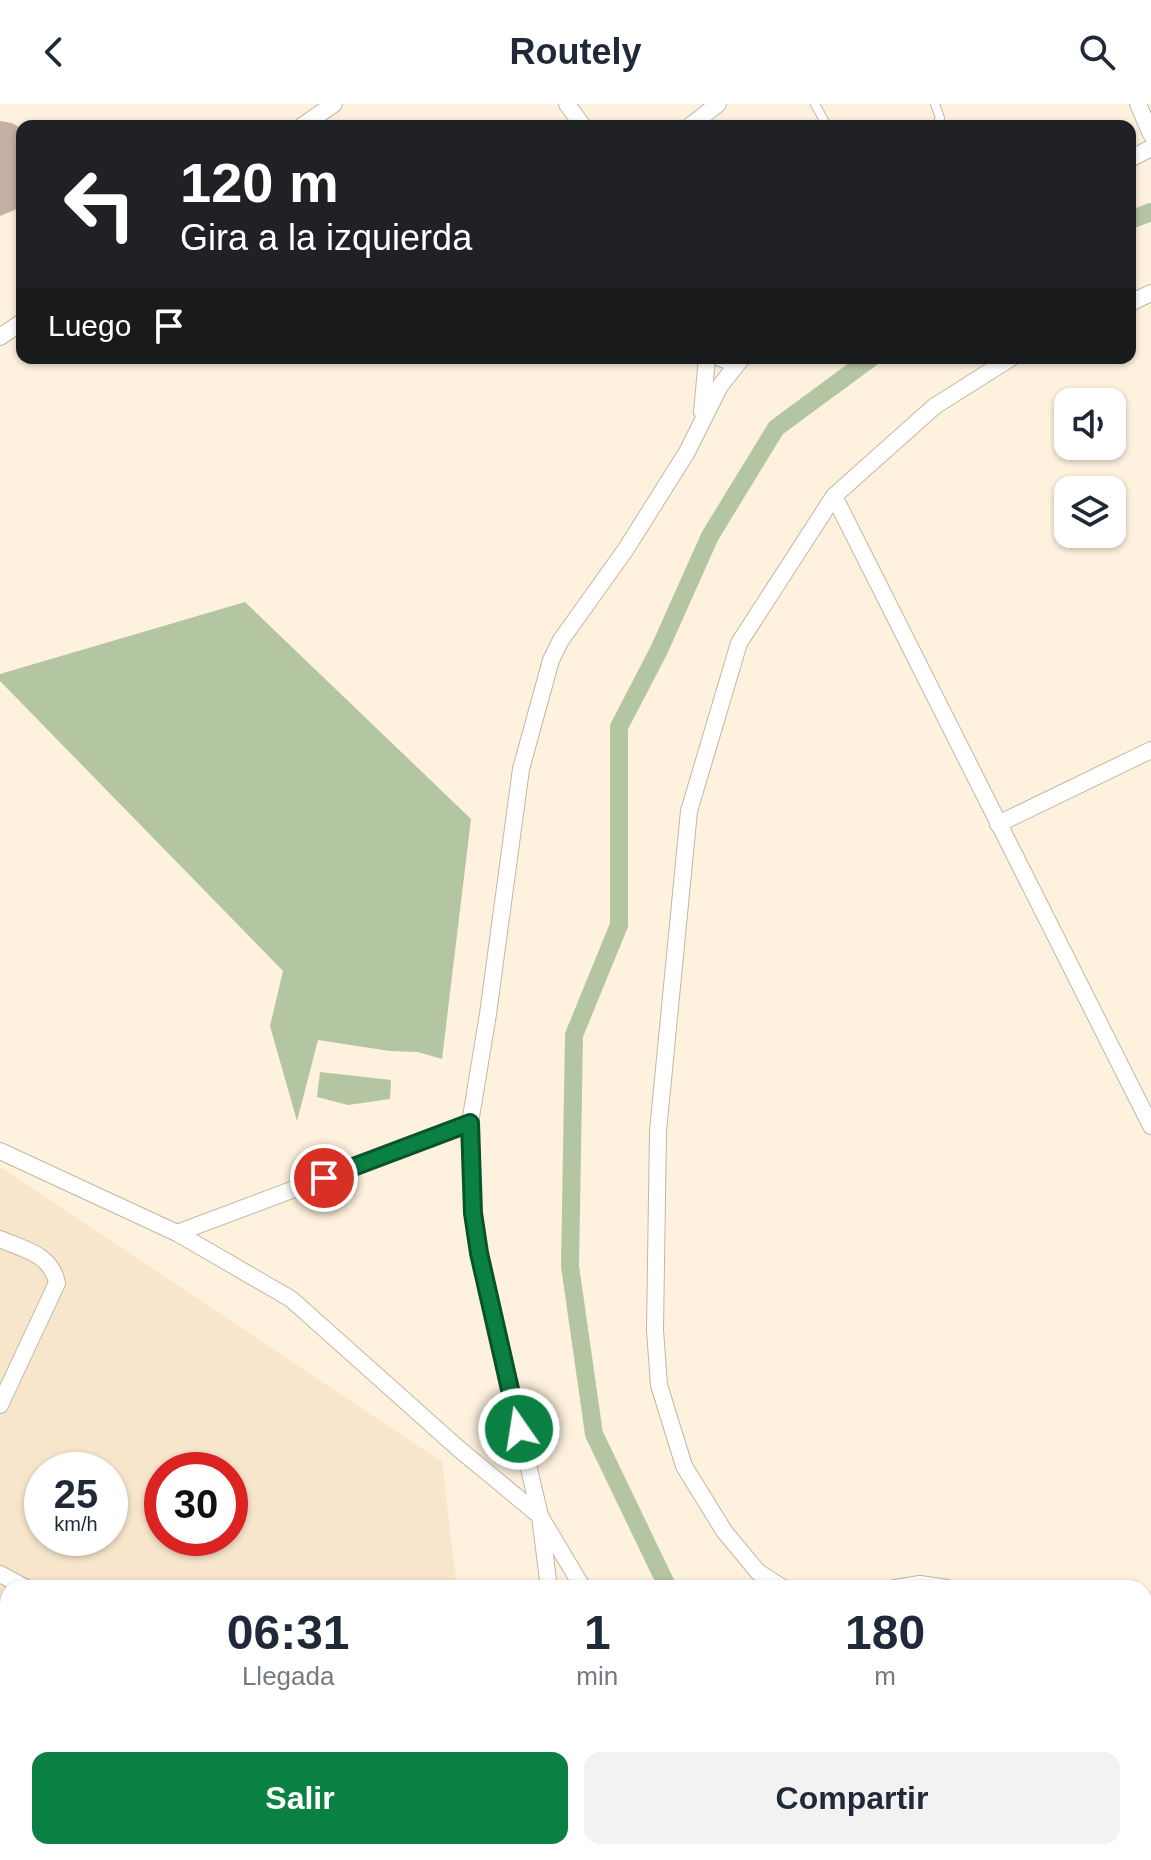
<!DOCTYPE html>
<html lang="es">
<head>
<meta charset="utf-8">
<style>
  :root { --surface:#fff; --page:#f2f2f3; --text:#1f2937; --muted:#747a83; --accent:#0b8043 }
  body { margin:0; font-family:Arial,sans-serif; background:var(--page); color:var(--text); height:100vh; display:flex; flex-direction:column; font-size:30px; white-space:nowrap }
  * { box-sizing:border-box; margin:0 }
  p { font-size:26px; color:var(--muted) }
  .icon { flex:none; width:44px; height:44px; fill:none; stroke:currentColor; stroke-width:2; stroke-linecap:round; stroke-linejoin:round }
  .map { position:relative; flex:1; overflow:hidden }
  .details { position:absolute; left:0px; top:1476px; width:1152px; height:280px; display:flex; flex-direction:column; background:var(--surface); border-radius:24px 24px 0 0; box-shadow:0 2px 6px #0004 }
  .details>* { flex:none }
  .top-card { position:absolute; left:16px; top:16px; width:1120px; height:244px; border-radius:16px; box-shadow:0 2px 6px #0004; background:#202124; color:#fff; overflow:hidden }
  .buttons { position:absolute; left:1054px; top:284px; display:grid; gap:16px }
  .buttons a { display:grid; place-items:center; width:72px; height:72px; border-radius:16px; background:var(--surface); box-shadow:0 2px 6px #0004; font-size:40px }
  .speed { position:absolute; left:24px; top:1348px; display:flex; gap:16px; font-size:40px; font-weight:700; text-align:center }
  .speed>* { display:grid; place-content:center; width:104px; height:104px; border-radius:50%; background:var(--surface); box-shadow:0 2px 6px #0004; line-height:1 }
  .speed small { font-size:20px; font-weight:400 }
  .speed .limit { border:12px solid #d22; background:#fff; color:#111 }
  .pin { position:absolute; display:grid; place-items:center; width:68px; height:68px; color:#fff; margin:-34px; border:4px solid #fff; border-radius:50%; box-shadow:0 2px 8px #0007 }
  .me { position:absolute; width:88px; margin:-44px; rotate:347deg; stroke-linejoin:round; filter:drop-shadow(0 0 6px #0008) }
  .turn { display:flex; align-items:center; gap:28px; height:168px; padding:0 32px; font-size:36px }
  .turn .icon { width:104px; height:104px; stroke-width:2.5 }
  .turn b { display:block; font-size:56px; line-height:68px }
  .then { display:flex; align-items:center; height:76px; padding:0 32px; background:#0003; gap:16px; font-size:30px }
  .eta { display:flex; justify-content:space-evenly; align-items:center; height:136px; text-align:center }
  .eta b { font-size:48px; font-weight:700; line-height:56px }
  .cta { display:flex; gap:16px; margin-top:auto; padding:16px 32px }
  .cta a { flex:1; height:92px; border-radius:16px; background:var(--accent); color:#fff; font-size:32px; font-weight:700; line-height:92px; text-align:center }
  .cta a+a { background:var(--page); color:var(--text) }
  header { display:flex; justify-content:space-between; align-items:center; height:104px; padding:0 32px; background:var(--surface); font-size:36px; font-weight:700 }
  .map>svg:first-child { display:block }
  .built { fill:#f7e6cc; fill-rule:evenodd }
  .water { fill:#b4c5a2 }
  .lines { fill:none; stroke-linecap:round; stroke-linejoin:round }
  .canal { stroke:#b4c5a2; stroke-width:18 }
  .building { fill:#c5b1a4 }
  .service-casing { stroke:#c3b7a4; stroke-width:10 }
  .minor-casing { stroke:#c3b7a4; stroke-width:18 }
  .service { stroke:#fff; stroke-width:8 }
  .minor { stroke:#fff; stroke-width:16 }
  .route-casing { stroke:#07532c; stroke-width:20 }
  .route { stroke:#0b8043; stroke-width:14 }
</style>
</head>
<body>
<header><svg class="icon" aria-label="back" viewBox="0 0 24 24"><path d="M15 5l-7 7 7 7"/></svg>Routely<svg class="icon" aria-label="search" viewBox="0 0 24 24"><circle cx="10" cy="10" r="6"/><path d="M15 15l6 6"/></svg></header>
<div class="map">
<svg width="1151" height="1756" viewBox="0 0 1151 1756">
  <rect width="100%" height="100%" fill="#fef1de"/>
  <path class="built" d="M0,1063L442,1358L457,1484H8V1748H391L387,1756H0ZM42,1366H110V1434H42ZM162,1366H230V1434H162Z"/>
  <g class="water">
    <polygon points="245,498 471,715 442,955 418,948 390,947 318,936 297,1017 270,922 283,867 0,577 0,570"/>
    <polygon points="320,968 391,976 390,995 348,1001 317,993"/>
    <polygon points="517,1748 714,1748 713,1756 509,1756"/>
    <polygon points="1022,1748 1103,1748 1117,1756 1013,1756"/>
  </g>
  <g class="lines">
    <g class="canal">
      <polyline points="1130,116 1151,108"/>
      <polyline points="668,1484 594,1330 570,1162 574,931 619,821 619,623 659,546 710,432 776,324 871,254"/>
    </g>
  </g>
  <polygon class="building" points="0,17 12,19 22,25 22,103 0,112"/>
  <g class="lines">
    <defs>
      <g id="service">
        <polyline points="815,0 827,22"/>
        <polyline points="935,0 940,14 936,22"/>
      </g>
      <g id="minor">
        <polyline points="567,0 583,22"/>
        <polyline points="1138,0 1151,30"/>
        <polyline points="302,22 334,0"/>
        <polyline points="690,22 718,0"/>
        <polyline points="1130,55 1151,44"/>
        <polyline points="1130,199 1151,189"/>
        <polyline points="0,233 22,218"/>
        <polyline points="720,254 736,260"/>
        <polyline points="702,308 707,254"/>
        <polyline points="834,392 1151,1022"/>
        <polyline points="998,720 1151,646"/>
        <polyline points="0,1047 177,1129 291,1195 459,1345 540,1412 583,1484"/>
        <polyline points="177,1129 470,1019"/>
        <path d="M0,1135C25,1146 51,1150 57,1179L0,1301"/>
        <polyline points="0,1470 26,1484"/>
        <polyline points="549,1484 540,1412 479,1149 473,1109 470,1019 488,910 521,665 551,556 561,536 626,445 687,348 720,282 742,254"/>
        <polyline points="783,1484 758,1468 724,1427 684,1362 659,1281 655,1226 658,1027 689,707 739,539 834,392 935,302 1011,254"/>
        <polyline points="895,1484 920,1480 947,1484"/>
        <polyline points="0,1608 8,1611"/>
        <polyline points="1144,1611 1151,1607"/>
        <polyline points="781,1748 787,1756"/>
        <polyline points="1128,1748 1133,1756"/>
        <polyline points="400,1756 405,1748"/>
        <polyline points="956,1756 963,1748"/>
        <polyline points="986,1756 991,1748"/>
      </g>
    </defs>
    <use href="#service" class="service-casing"/>
    <use href="#minor" class="minor-casing"/>
    <use href="#service" class="service"/>
    <use href="#minor" class="minor"/>
  </g>
  <g class="lines">
    <defs>
      <polyline id="route" points="324,1074 470,1019 473,1109 479,1149 519,1325"/>
    </defs>
    <use href="#route" class="route-casing"/>
    <use href="#route" class="route"/>
  </g>
</svg>
<div class="buttons">
<a><svg class="icon" aria-label="sound" viewBox="0 0 24 24"><path d="M4 9h4l5-4v14l-5-4H4zM17 9q2 3 0 6"/></svg></a>
<a><svg class="icon" aria-label="layers" viewBox="0 0 24 24"><path d="M12 4l9 5-9 5-9-5zM3 14l9 5 9-5"/></svg></a>
</div>
<div class="speed"><div>25<small>km/h</small></div><div class="limit">30</div></div>
<div class="pin" style="left:324px;top:1074px;background:#d93025"><svg class="icon" aria-label="arrive" viewBox="0 0 24 24"><path d="M6 21V4h12l-3 4 3 4H6"/></svg></div>
<svg class="me" style="left:519px;top:1325px" viewBox="-20 -20 40 40"><circle r="17" fill="#0b8043" stroke="#fff" stroke-width="3"/><path d="M0-11L8 9 0 5-8 9z" fill="#fff"/></svg>
<div class="top-card">
<div class="turn"><svg class="icon" aria-label="left" viewBox="0 0 24 24"><path d="M17 20v-9H6M10 6l-5 5 5 5"/></svg><div><b>120 m</b>Gira a la izquierda</div></div>
<div class="then">Luego<svg class="icon" aria-label="arrive" viewBox="0 0 24 24"><path d="M6 21V4h12l-3 4 3 4H6"/></svg></div>
</div>
<section class="details">
<div class="eta">
<div><b>06:31</b><p>Llegada</p></div>
<div><b>1</b><p>min</p></div>
<div><b>180</b><p>m</p></div>
</div>
<div class="cta"><a>Salir</a><a>Compartir</a></div>
</section>
</div>
</body>
</html>
